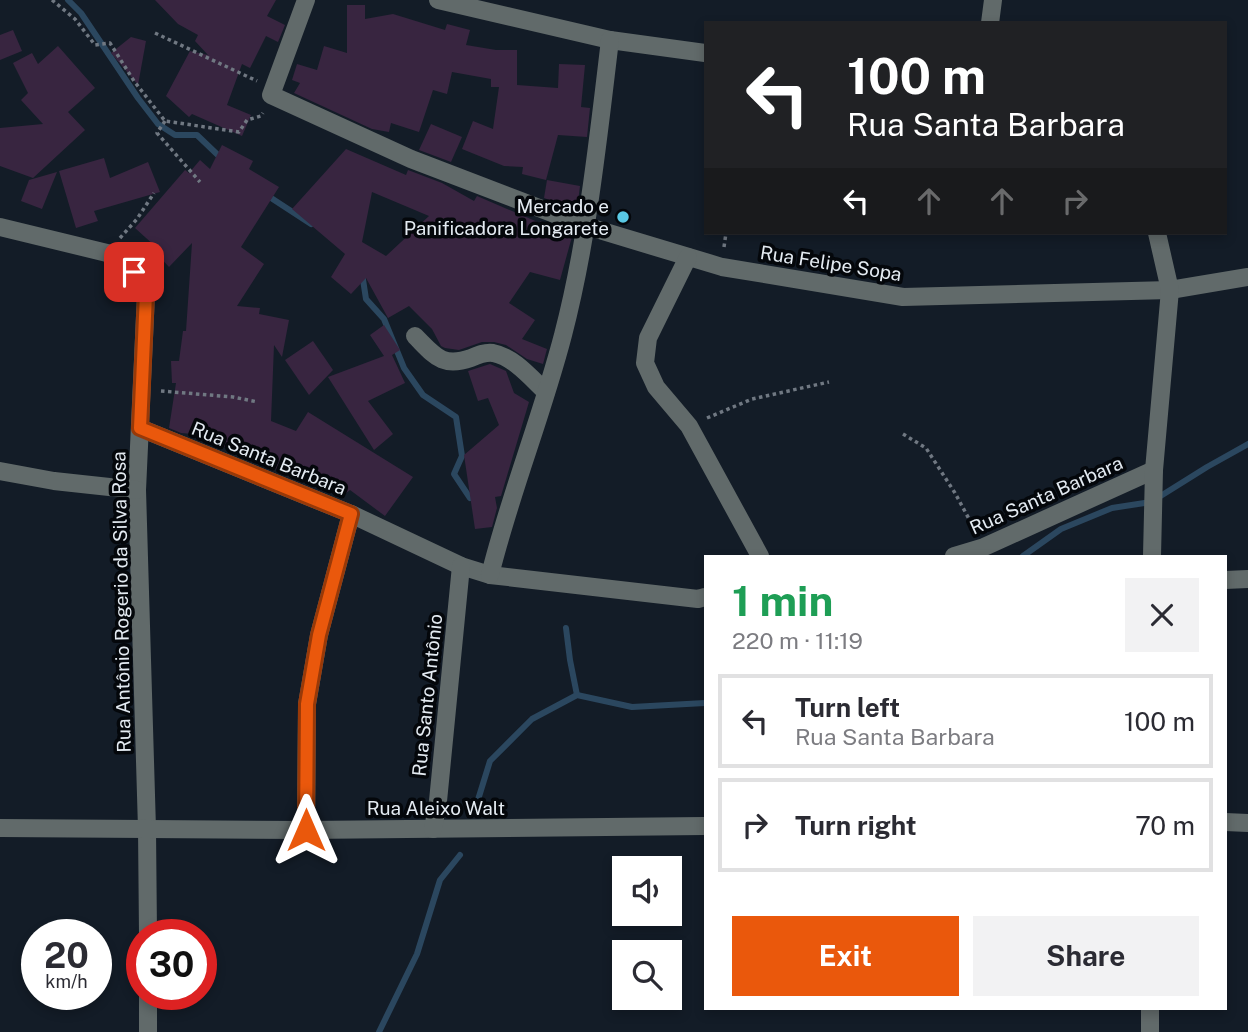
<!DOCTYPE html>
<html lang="en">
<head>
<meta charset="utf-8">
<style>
  :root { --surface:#fff; --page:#f2f2f3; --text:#2b2b33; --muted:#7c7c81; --line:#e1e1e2; --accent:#ea580c }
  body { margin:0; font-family:"Public Sans",sans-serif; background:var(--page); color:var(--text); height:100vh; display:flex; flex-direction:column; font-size:26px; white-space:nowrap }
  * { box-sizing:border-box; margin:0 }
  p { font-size:23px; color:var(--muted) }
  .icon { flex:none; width:38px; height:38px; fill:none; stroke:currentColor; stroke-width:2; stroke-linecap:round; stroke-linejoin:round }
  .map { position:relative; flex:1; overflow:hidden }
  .details { position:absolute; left:704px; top:555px; width:523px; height:455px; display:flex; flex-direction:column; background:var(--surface); border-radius:0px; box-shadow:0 4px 10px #0003 }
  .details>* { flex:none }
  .banner { position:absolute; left:704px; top:21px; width:523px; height:214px; border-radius:0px; box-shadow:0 4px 10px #0003; background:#202124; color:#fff; overflow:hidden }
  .buttons { position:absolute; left:612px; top:856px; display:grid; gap:14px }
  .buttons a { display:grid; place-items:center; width:70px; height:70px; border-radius:0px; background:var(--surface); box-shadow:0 4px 10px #0003; font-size:35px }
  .speed { position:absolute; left:21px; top:919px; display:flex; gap:14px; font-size:35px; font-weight:700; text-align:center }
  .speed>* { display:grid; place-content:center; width:91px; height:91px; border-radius:50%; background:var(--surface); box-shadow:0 4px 10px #0003; line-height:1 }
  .speed small { font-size:18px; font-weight:400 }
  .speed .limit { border:10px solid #d22; background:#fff; color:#111 }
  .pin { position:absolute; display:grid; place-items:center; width:60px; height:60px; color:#fff; margin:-30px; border-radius:14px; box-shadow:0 4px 10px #0006 }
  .me { position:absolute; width:77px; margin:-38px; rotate:0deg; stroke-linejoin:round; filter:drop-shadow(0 0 5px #0008) }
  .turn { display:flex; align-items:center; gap:24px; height:147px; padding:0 28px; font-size:32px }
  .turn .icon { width:91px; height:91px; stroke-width:2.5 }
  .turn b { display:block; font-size:49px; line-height:60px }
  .lanes { display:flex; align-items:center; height:66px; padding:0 28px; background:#0003; justify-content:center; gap:35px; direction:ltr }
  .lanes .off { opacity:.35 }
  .round { display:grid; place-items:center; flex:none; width:74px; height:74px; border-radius:0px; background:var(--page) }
  .overview { display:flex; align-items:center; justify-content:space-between; height:119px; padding:0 28px }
  h1 { font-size:42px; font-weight:700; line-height:52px; color:#1e9e55 }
  .primary-button { display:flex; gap:14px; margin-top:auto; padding:14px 28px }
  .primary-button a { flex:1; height:80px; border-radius:0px; background:var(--accent); color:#fff; font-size:28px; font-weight:700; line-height:80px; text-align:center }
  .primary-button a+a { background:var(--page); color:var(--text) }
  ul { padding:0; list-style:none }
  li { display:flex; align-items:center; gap:21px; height:94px; margin:0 14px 10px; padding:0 14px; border:4px solid var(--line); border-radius:0px }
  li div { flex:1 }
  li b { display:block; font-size:26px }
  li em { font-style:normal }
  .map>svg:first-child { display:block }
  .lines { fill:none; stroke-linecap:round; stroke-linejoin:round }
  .stream { stroke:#2b475f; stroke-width:6 }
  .building { fill:#382540; fill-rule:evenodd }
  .path { stroke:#707882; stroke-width:3.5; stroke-dasharray:3.5 3.5; stroke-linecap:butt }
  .minor { stroke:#616a6a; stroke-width:18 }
  .route-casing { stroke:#983908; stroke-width:18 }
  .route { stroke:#ea580c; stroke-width:12 }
  .poi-dot { fill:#59c8e4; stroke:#04070b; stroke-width:2.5 }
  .labels { text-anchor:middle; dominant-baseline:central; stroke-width:7; stroke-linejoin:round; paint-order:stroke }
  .poi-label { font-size:19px; fill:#e4ebf2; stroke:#04070b; text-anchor:end }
  .street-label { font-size:19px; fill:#e4ebf2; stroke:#04070b }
</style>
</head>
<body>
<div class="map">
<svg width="1248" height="1032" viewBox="0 0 1248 1032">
  <rect width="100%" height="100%" fill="#131c27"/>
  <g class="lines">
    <g class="stream">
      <polyline points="68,0 81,13 138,98 158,124 175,135 197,135 221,158"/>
      <polyline points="265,194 311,224"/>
      <polyline points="362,273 366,299 384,319 404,368 423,395 456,417 462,456 454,474 470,498"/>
      <polyline points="1023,556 1061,529 1112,508 1151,502 1207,467 1248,444"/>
      <polyline points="566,628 570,660 577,695"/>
      <polyline points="477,803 490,761 532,719 577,695 632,707 705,703"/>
      <polyline points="379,1032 417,954 440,880 460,855"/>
    </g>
  </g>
  <g class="building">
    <polygon points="155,0 276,0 267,16 285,25 278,42 266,36 250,68 242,64 227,105 251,115 242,136 192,114 189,117 166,96 190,51 208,55 195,41 198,35 178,24"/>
    <polygon points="347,5 365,5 365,19 393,14 445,30 447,24 470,30 466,45 496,50 517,50 517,85 558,88 559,64 585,65 581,107 590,108 587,137 558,135 546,180 522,174 523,167 504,166 462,149 473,121 493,129 499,87 491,87 491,79 452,72 447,94 433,90 419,132 391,123 389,132 372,129 294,93 300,83 292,80 297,64 317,70 324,46 347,53"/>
    <polygon points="13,30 22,51 0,60 0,35"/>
    <polygon points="131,37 146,41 138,85 111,53"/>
    <polygon points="58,46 95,88 68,112 85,130 33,178 0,166 0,128 43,124 21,100 28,93 13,63 32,53 38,64"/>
    <polygon points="431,124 462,137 451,162 419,150"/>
    <polygon points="222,145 253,161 249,169 279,187 241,247 264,264 237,306 260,308 259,314 289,320 282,357 274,345 271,421 296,431 308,412 413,477 385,516 350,490 345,494 327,474 321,486 297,473 295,479 275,469 279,461 214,444 215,440 192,436 193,434 181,433 169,428 176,383 172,383 171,361 179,361 183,331 186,331 192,243 169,267 153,250 156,247 135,228 185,170 189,173 200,160 210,169"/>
    <path d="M346,149L406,175L408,170L442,183L474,201L477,196L540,223V221L573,233L560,280L530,272L509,303L535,320L522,339L547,349L543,364L527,359L506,345L494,342H482L459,350L445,348L441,346L432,329L409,306L388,318L366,278L351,294L331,277L345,254L292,209ZM372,192L429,216L386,256L362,242Z"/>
    <polygon points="104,158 110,178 148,162 160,192 94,211 98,221 76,228 59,171"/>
    <polygon points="57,172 42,209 21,201 29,180"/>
    <polygon points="547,180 580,186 577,210 544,198"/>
    <polygon points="384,325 400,350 392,355 405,383 368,401 393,434 374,450 328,377 384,356 370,335"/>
    <polygon points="313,341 333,370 309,395 285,360"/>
    <polygon points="490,364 506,371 514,393 529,402 501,496 495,497 497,508 492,527 475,529 464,455 499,425 488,398 478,401 468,371"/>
  </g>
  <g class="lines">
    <g class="path">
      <polyline points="52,0 75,19 95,45 110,43 134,81 165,121 239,132 247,120 261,116 263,113"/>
      <polyline points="155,33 257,81"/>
      <polyline points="165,121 157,133 200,182"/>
      <polyline points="120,238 137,219 154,193"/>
      <polyline points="724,247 726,233"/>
      <polyline points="161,391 233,397 258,402"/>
      <polyline points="707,418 752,399 829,382"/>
      <polyline points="903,434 926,448 955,493 975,530"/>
    </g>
    <g class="minor">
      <polyline points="306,0 271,95 411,159 586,226 722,267 903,297 1170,290 1248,277"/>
      <polyline points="438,0 610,40 705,53"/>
      <polyline points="990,23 993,0"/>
      <polyline points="0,227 107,253 134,272 146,294 137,490 147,829 148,934"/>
      <polyline points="688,257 648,338 645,363 656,387 689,426 760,556"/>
      <path d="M415,336C435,356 442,368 471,358C478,355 485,352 493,353C514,357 531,378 546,392"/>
      <polyline points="140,428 351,514 461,566 490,575 698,599 705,597"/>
      <polyline points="0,471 54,481 137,490"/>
      <polyline points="954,556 984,547 1154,470"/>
      <polyline points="1152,556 1154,470 1170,290 1157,233"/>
      <path d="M490,575C510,494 542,416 563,335C588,239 598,139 610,40"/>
      <polyline points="1225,580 1248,579"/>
      <polyline points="1225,822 1248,823"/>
      <polyline points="0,828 306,830 705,826"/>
      <polyline points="433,829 438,801 461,566"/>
      <polyline points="306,830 307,704 319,635 351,514"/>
      <polyline points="148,994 148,1032"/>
      <polyline points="1150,1032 1150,1008"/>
    </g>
  </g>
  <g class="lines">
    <defs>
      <polyline id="route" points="134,272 146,294 140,428 351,514 319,635 307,704 306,830"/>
    </defs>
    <use href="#route" class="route-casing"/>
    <use href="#route" class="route"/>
  </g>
  <circle class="poi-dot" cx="623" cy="217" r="7"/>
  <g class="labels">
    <g class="poi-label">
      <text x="609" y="206">Mercado e<tspan x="609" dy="22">Panificadora Longarete</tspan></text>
    </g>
    <g class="street-label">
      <text transform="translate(831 263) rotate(9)">Rua Felipe Sopa</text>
      <text transform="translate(269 458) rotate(22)">Rua Santa Barbara</text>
      <text transform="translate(1046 495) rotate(-24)">Rua Santa Barbara</text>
      <text transform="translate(121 602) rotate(-91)">Rua Antônio Rogerio da Silva Rosa</text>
      <text transform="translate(427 695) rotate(-84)">Rua Santo Antônio</text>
      <text x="436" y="808">Rua Aleixo Walt</text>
    </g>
  </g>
</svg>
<div class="buttons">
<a><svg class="icon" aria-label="sound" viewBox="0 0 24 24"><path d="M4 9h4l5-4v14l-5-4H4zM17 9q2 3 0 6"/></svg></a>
<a><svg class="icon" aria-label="search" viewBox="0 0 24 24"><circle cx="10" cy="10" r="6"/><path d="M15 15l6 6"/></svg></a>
</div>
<div class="speed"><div>20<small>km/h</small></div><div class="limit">30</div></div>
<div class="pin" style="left:134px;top:272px;background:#d93025"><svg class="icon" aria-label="arrive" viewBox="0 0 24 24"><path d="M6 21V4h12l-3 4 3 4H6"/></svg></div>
<svg class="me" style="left:306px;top:830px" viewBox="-20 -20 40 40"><path d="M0-17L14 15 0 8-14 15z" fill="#ea580c" stroke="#fff" stroke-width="4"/></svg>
<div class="banner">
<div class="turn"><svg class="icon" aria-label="left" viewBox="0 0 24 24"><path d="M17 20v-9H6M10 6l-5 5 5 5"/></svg><div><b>100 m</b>Rua Santa Barbara</div></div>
<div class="lanes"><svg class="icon" aria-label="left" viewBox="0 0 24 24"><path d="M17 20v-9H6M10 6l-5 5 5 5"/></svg><svg class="icon off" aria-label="ahead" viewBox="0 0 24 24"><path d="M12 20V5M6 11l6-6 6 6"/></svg><svg class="icon off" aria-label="ahead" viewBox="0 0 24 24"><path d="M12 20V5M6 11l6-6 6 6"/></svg><svg class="icon off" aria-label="right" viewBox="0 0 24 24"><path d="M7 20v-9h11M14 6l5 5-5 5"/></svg></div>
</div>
<section class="details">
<div class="overview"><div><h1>1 min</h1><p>220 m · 11:19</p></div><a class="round"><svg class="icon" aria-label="close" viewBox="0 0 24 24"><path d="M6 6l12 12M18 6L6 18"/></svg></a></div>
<ul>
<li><svg class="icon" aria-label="left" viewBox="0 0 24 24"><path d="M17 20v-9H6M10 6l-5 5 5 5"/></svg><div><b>Turn left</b><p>Rua Santa Barbara</p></div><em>100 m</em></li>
<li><svg class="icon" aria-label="right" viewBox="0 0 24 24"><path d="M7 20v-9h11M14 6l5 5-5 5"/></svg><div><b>Turn right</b></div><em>70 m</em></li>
</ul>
<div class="primary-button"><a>Exit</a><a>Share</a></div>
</section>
</div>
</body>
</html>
